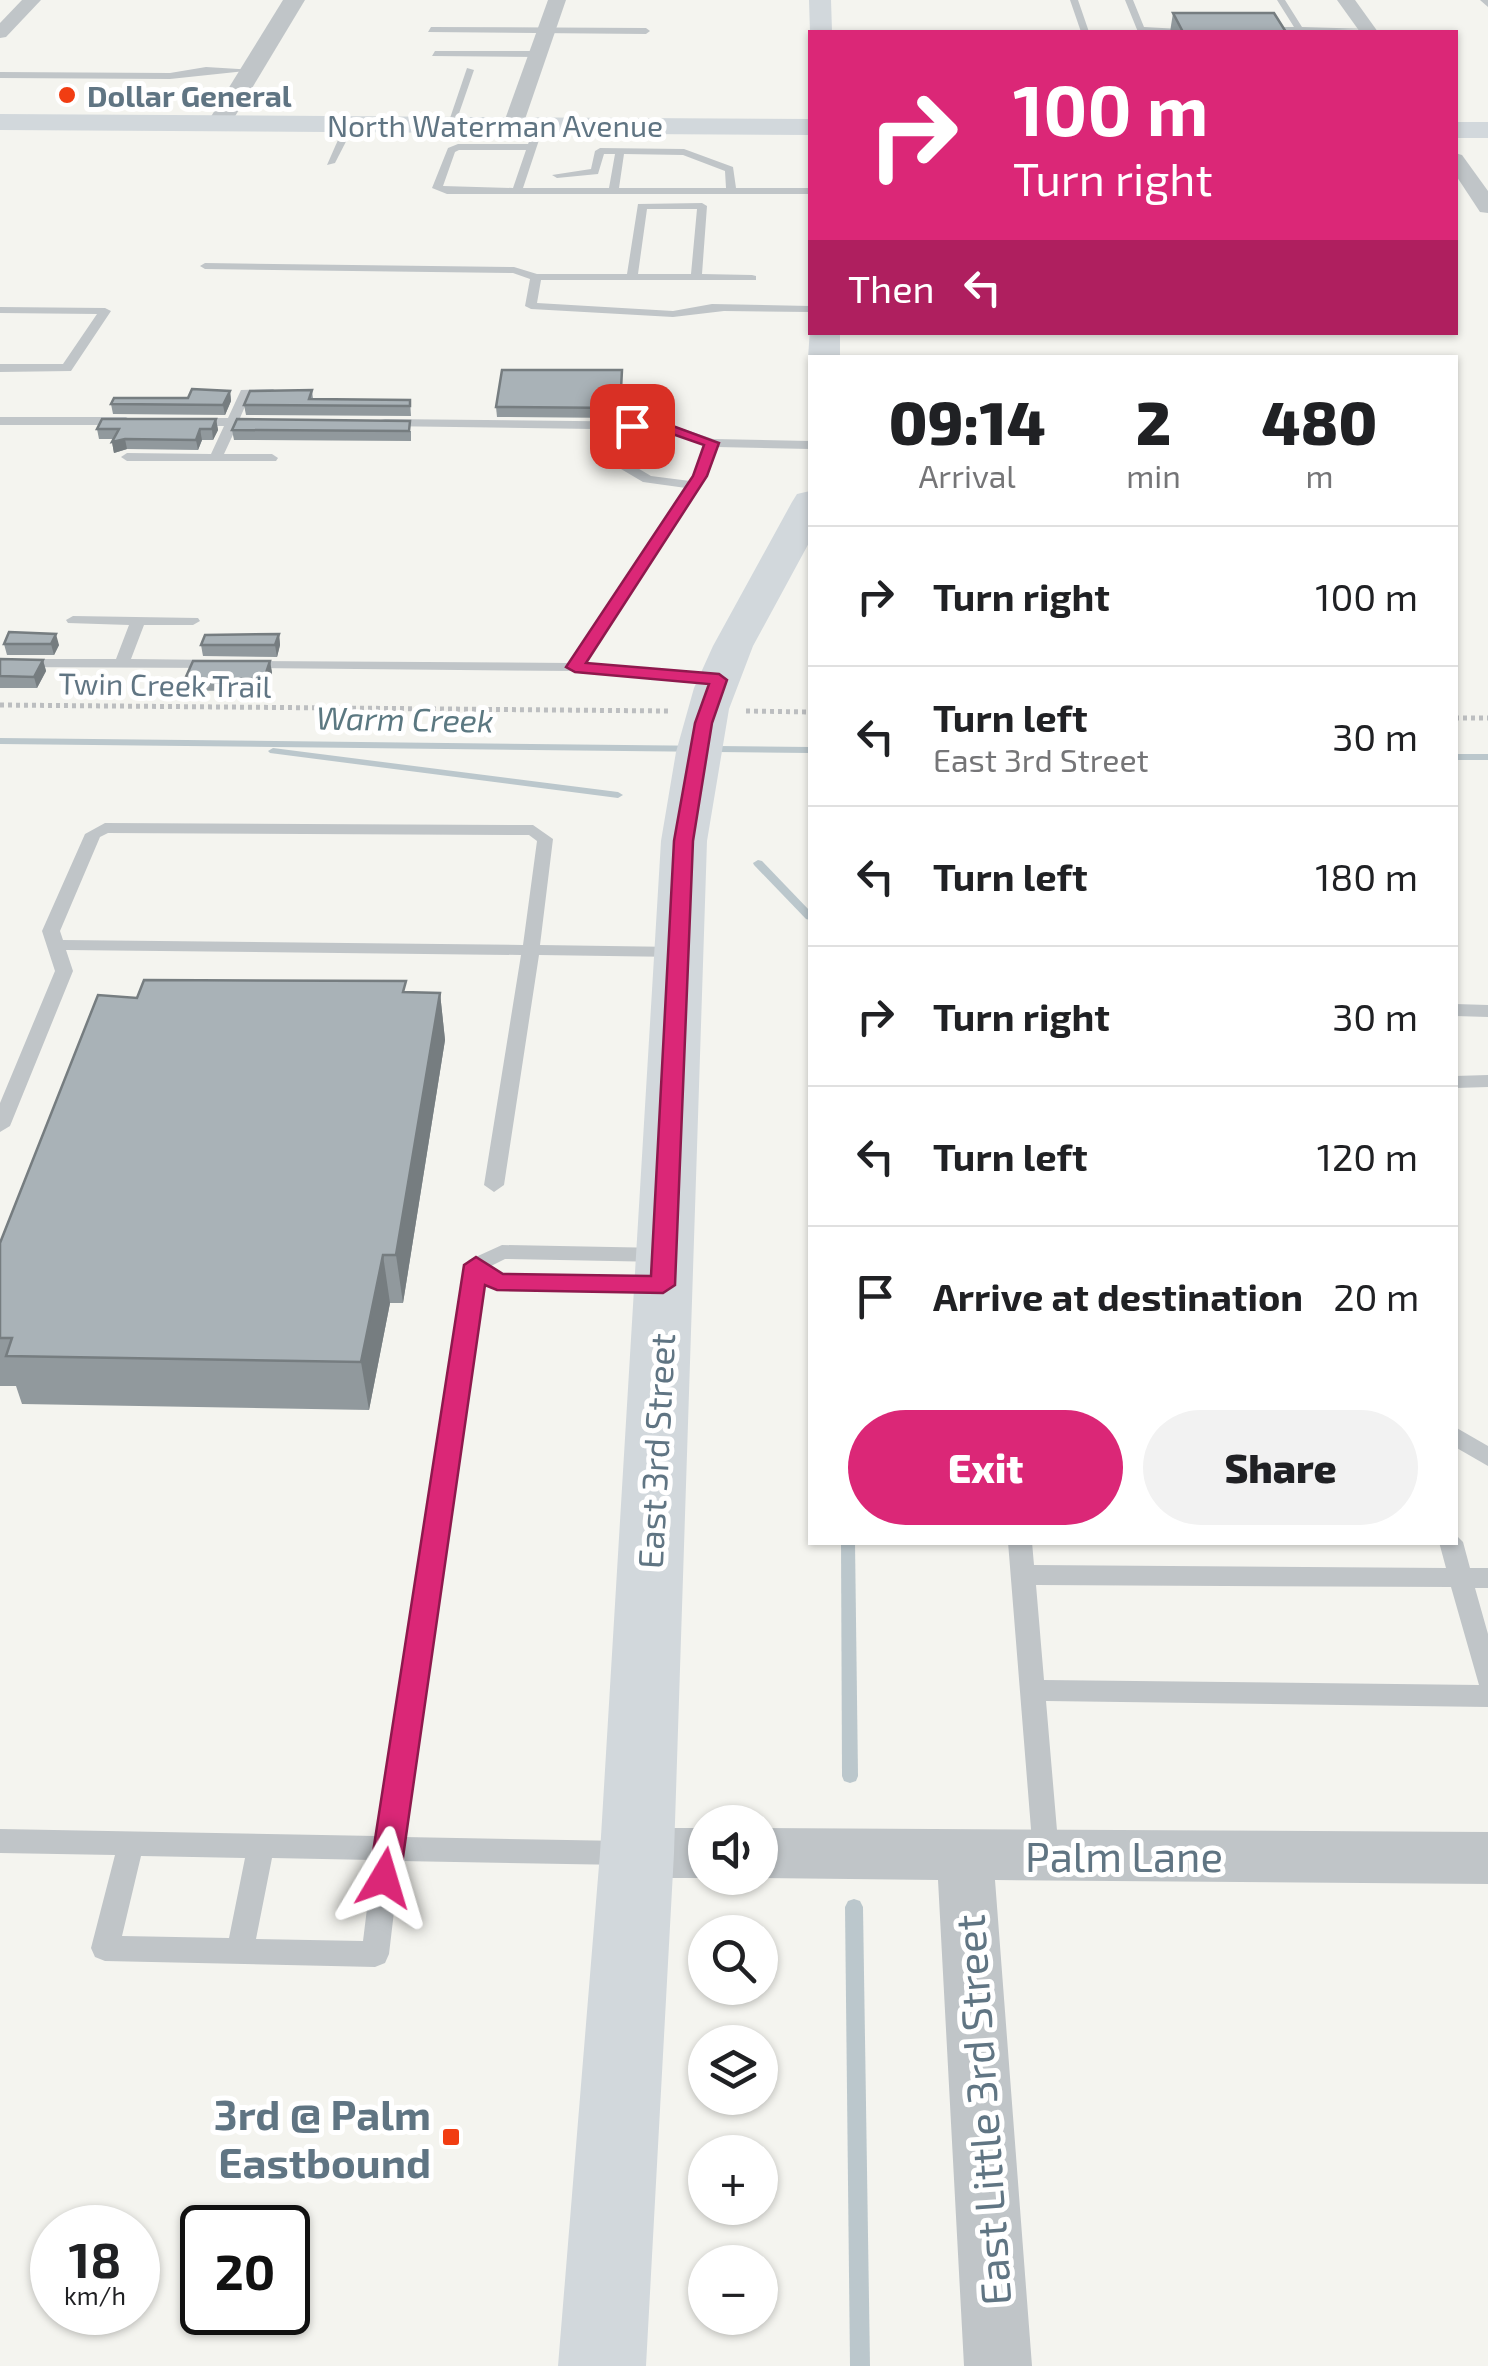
<!DOCTYPE html>
<html lang="en">
<head>
<meta charset="utf-8">
<style>
  :root { --surface:#fff; --page:#f2f2f2; --text:#202124; --muted:#757577; --line:#e0e0e0; --accent:#db2777 }
  body { margin:0; font-family:"Exo 2",sans-serif; background:var(--page); color:var(--text); height:100vh; display:flex; flex-direction:column; font-size:38px; white-space:nowrap }
  * { box-sizing:border-box; margin:0 }
  p { font-size:32px; color:var(--muted) }
  .icon { flex:none; width:55px; height:55px; fill:none; stroke:currentColor; stroke-width:2; stroke-linecap:round; stroke-linejoin:round }
  .map { position:relative; flex:1; overflow:hidden }
  .sheet { position:absolute; left:808px; top:355px; width:650px; height:1190px; display:flex; flex-direction:column; background:var(--surface); border-radius:0px; box-shadow:0 2px 8px #0004 }
  .sheet>* { flex:none }
  .guide { position:absolute; left:808px; top:30px; width:650px; height:305px; border-radius:0px; box-shadow:0 2px 8px #0004; background:#db2777; color:#fff; overflow:hidden }
  .controls { position:absolute; left:688px; top:1805px; display:grid; gap:20px }
  .controls a { display:grid; place-items:center; width:90px; height:90px; border-radius:50%; background:var(--surface); box-shadow:0 2px 8px #0004; font-size:50px }
  .speed { position:absolute; left:30px; top:2205px; display:flex; gap:20px; font-size:50px; font-weight:700; text-align:center }
  .speed>* { display:grid; place-content:center; width:130px; height:130px; border-radius:50%; background:var(--surface); box-shadow:0 2px 8px #0004; line-height:1 }
  .speed small { font-size:25px; font-weight:400 }
  .speed .limit { border:5px solid #111; border-radius:15px; background:#fff; color:#111 }
  .pin { position:absolute; display:grid; place-items:center; width:85px; height:85px; color:#fff; margin:-42px; border-radius:20px; box-shadow:0 5px 15px #0006 }
  .me { position:absolute; width:110px; margin:-55px; rotate:7deg; stroke-linejoin:round; filter:drop-shadow(0 0 8px #0008) }
  .turn { display:flex; align-items:center; gap:35px; height:210px; padding:0 40px; font-size:45px }
  .turn .icon { width:130px; height:130px; stroke-width:2.5 }
  .turn b { display:block; font-size:70px; line-height:85px }
  .then { display:flex; align-items:center; height:95px; padding:0 40px; background:#0003; gap:20px; font-size:38px }
  .eta { display:flex; justify-content:space-evenly; align-items:center; height:170px; text-align:center }
  .eta b { font-size:60px; font-weight:800; line-height:70px }
  .button { display:flex; gap:20px; margin-top:auto; padding:20px 40px }
  .button a { flex:1; height:115px; border-radius:60px; background:var(--accent); color:#fff; font-size:40px; font-weight:800; line-height:115px; text-align:center }
  .button a+a { background:var(--page); color:var(--text) }
  ul { padding:0; list-style:none }
  li { display:flex; align-items:center; gap:30px; height:140px; padding:0 40px; border-top:2px solid var(--line) }
  li div { flex:1 }
  li b { display:block; font-size:38px }
  li em { font-style:normal }
  .map>svg:first-child { display:block }
  .lines { fill:none; stroke-linecap:round; stroke-linejoin:round }
  .stream { fill:#bbc7cc; fill-rule:evenodd }
  .path { stroke:#bcbec0; stroke-width:5; stroke-dasharray:4 4; stroke-linecap:butt }
  .service { fill:#c0c5c8; fill-rule:evenodd }
  .minor { fill:#c0c5c8; fill-rule:evenodd }
  .tertiary { fill:#c0c5c8; fill-rule:evenodd }
  .secondary { fill:#d2d8dc; fill-rule:evenodd }
  .primary { fill:#d2d8dc; fill-rule:evenodd }
  .wall { fill:#91999d }
  .shaded-wall { fill:#767d80 }
  .building { fill:#a9b2b7; stroke:#767d80; stroke-width:2.5 }
  .route { fill:#db2777; stroke:#8e194d; stroke-width:2.5 }
  .poi-dot { fill:#f13d12; stroke:#fff; stroke-width:4 }
  .labels { text-anchor:middle; dominant-baseline:central; stroke-width:10; stroke-linejoin:round; paint-order:stroke }
  .far-poi-label { font-size:30px; font-weight:bold; fill:#607583; stroke:#fff; text-anchor:start }
  .far-street-label { font-size:30px; fill:#607583; stroke:#fff }
  .far-water-label { font-size:32px; font-style:italic; fill:#5b7881; stroke:#fff }
  .street-label { font-size:35px; fill:#607583; stroke:#fff }
  .near-street-label { font-size:42px; fill:#607583; stroke:#fff }
  .near-poi-label { font-size:42px; font-weight:bold; fill:#607583; stroke:#fff; text-anchor:end }
</style>
</head>
<body>
<div class="map">
<svg width="1488" height="2366" viewBox="0 0 1488 2366">
  <rect width="100%" height="100%" fill="#f4f4ef"/>
  <g class="lines">
    <g class="stream">
      <polygon points="0,738 810,747 810,753 0,744"/>
      <polygon points="273,748 618,792 623,795 618,798 270,753 268,751"/>
      <rect x="1455" y="754" width="33" height="6"/>
      <polygon points="758,860 762,861 810,911 810,920 806,919 754,865 753,863"/>
      <polygon points="841,1542 855,1542 858,1776 856,1781 850,1783 844,1781 842,1776"/>
      <polygon points="854,1899 860,1901 863,1907 870,2366 850,2366 845,1907 848,1901"/>
    </g>
    <g class="path">
      <polyline points="0,705 669,711"/>
      <polyline points="746,711 810,712"/>
      <polyline points="1455,718 1488,718"/>
    </g>
    <g class="service">
      <polygon points="1070,0 1078,0 1089,32 1081,32"/>
      <polygon points="1125,0 1133,0 1144,27 1199,30 1138,32"/>
      <polygon points="1277,0 1285,0 1302,27 1371,29 1256,32 1259,27 1294,27"/>
      <polygon points="1480,0 1488,0 1488,7"/>
      <polygon points="431,27 646,28 650,31 646,34 428,32"/>
      <polygon points="435,51 538,51 542,54 538,57 432,56"/>
      <polygon points="206,67 255,70 170,79 0,78 0,72 170,73"/>
      <polygon points="467,68 474,70 455,125 447,127"/>
      <polygon points="350,121 355,124 335,163 327,165 345,124"/>
      <path d="M532,135L540,137L523,188H609L615,154H604L598,174L557,178L552,175L591,169L595,151L600,148L684,149L733,167L736,188H810V194H447L432,188L448,148L458,144H528ZM459,150H526L513,188L443,186L455,152ZM624,154L683,155L725,171L726,188H619Z"/>
      <path d="M702,203L707,206L702,274L752,275L756,276V280H541L537,303L673,311L712,304L810,306V312L724,311L673,317L531,309L525,306L530,279L513,273L205,269L200,266L205,263L514,267L537,274H627L638,204ZM647,209H697L691,274H638Z"/>
      <polygon points="0,307 105,308 111,311 71,371 0,372 0,364 63,364 97,314 0,313"/>
      <polygon points="241,390 273,389 279,393 273,397 249,397 240,418 261,418 267,422 261,426 237,426 224,454 272,454 278,458 276,461 127,461 121,457 127,453 211,454 224,426 190,426 184,422 190,418 228,418"/>
      <polygon points="0,417 126,417 132,421 126,425 0,425"/>
      <path d="M385,419L663,422L713,439L810,441V449L717,447L706,476L585,663L719,675L724,676V682L575,671L242,668V662L247,661L571,663L686,488L643,482L599,456L594,429L381,426V420ZM607,429L662,430L705,445L690,481L651,476L609,451Z"/>
      <polygon points="73,616 198,618 200,621 193,625 144,625 131,659 218,660 225,664 218,668 0,667 0,659 116,659 129,625 68,623 66,620"/>
      <path d="M105,823L533,825L553,839L540,945L678,947L687,952L678,957L539,955L504,1185L494,1192L484,1185L521,955L66,950L73,971L10,1126L0,1132V1103L55,971L42,931L85,834ZM108,833L529,835L537,841L523,945L63,940L60,931L100,837Z"/>
      <polygon points="1455,1004 1488,1005 1488,1017 1455,1016"/>
      <polygon points="1488,1075 1488,1087 1455,1088 1455,1076"/>
      <path d="M502,1245L663,1248L673,1255L663,1262L505,1259L491,1266L502,1275L661,1278L668,1280L672,1285L668,1290L661,1292L497,1289L484,1283L403,1837L625,1841L634,1845L638,1853L634,1861L625,1865L400,1861L389,1954L385,1963L375,1967L105,1961L95,1957L91,1948L115,1855L0,1853V1829L376,1836L466,1265L469,1260ZM141,1856L245,1858L229,1938L122,1936ZM272,1858L373,1860L363,1941L256,1939Z"/>
      <polygon points="1455,1427 1488,1446 1488,1466 1455,1447"/>
      <path d="M1455,1534L1463,1542L1470,1568H1488V1588H1475L1488,1634V1707L1046,1701L1059,1854L1055,1862L1046,1866L1037,1862L1033,1854L1008,1542H1032L1034,1565L1446,1568L1439,1542H1455ZM1036,1585L1451,1587L1479,1685L1044,1680Z"/>
    </g>
    <g class="minor">
      <polygon points="22,0 41,0 6,37 0,38 0,23"/>
      <polygon points="548,0 566,0 523,125 520,129 506,129 503,125"/>
      <polygon points="1337,0 1355,0 1378,32 1360,32"/>
      <polygon points="1455,153 1462,155 1488,191 1488,213 1480,212 1455,174"/>
      <polygon points="637,1828 705,1828 707,1878 637,1878 617,1871 609,1853 617,1835"/>
      <polygon points="760,1828 1488,1832 1488,1884 995,1880 1032,2366 964,2366 938,1880 760,1878"/>
    </g>
    <polygon class="tertiary" points="283,0 305,0 228,128 210,128 207,123"/>
    <g class="secondary">
      <polygon points="809,0 831,0 832,32 810,33"/>
      <polygon points="810,329 810,332 840,332 840,358 810,358 810,361 808,358"/>
      <polygon points="810,491 810,541 753,646 729,709 707,841 674,1853 646,2366 558,2366 600,1853 661,841 676,752 694,688 713,646 792,502 797,494"/>
    </g>
    <g class="primary">
      <polygon points="0,114 810,119 810,135 0,130"/>
      <rect x="1455" y="122" width="33" height="16"/>
    </g>
  </g>
  <g class="wall">
    <polygon points="1173,13 1286,32 1170,32"/>
    <polygon points="622,380 620,418 497,417 496,407"/>
    <polygon points="312,390 313,399 410,400 411,416 246,415 244,405"/>
    <polygon points="230,391 231,401 225,415 113,414 111,404 188,398"/>
    <polygon points="216,419 218,430 213,440 202,440 198,450 127,449 114,453 112,442 114,439 99,439 97,429"/>
    <polygon points="232,430 411,431 411,441 234,440"/>
    <polygon points="9,632 59,645 54,655 7,655 4,644"/>
    <polygon points="279,634 280,645 277,657 203,656 201,645"/>
    <polygon points="0,659 43,660 46,671 37,688 0,688"/>
    <polygon points="270,661 272,673 266,690 187,691 185,679"/>
    <polygon points="407,992 440,993 445,1040 403,1303 390,1303 369,1410 22,1404 16,1386 0,1386 0,1243"/>
  </g>
  <g class="shaded-wall">
    <polygon points="230,391 231,401 225,415 223,405"/>
    <polygon points="216,419 218,430 213,440 212,429"/>
    <polygon points="200,429 202,440 198,450 196,440"/>
    <polygon points="125,439 127,449 114,453 112,442"/>
    <polygon points="56,634 59,645 54,655 51,644"/>
    <polygon points="279,634 280,645 277,657 275,645"/>
    <polygon points="43,660 46,671 37,688 34,677"/>
    <polygon points="270,661 272,673 266,690 264,679"/>
    <polygon points="440,993 445,1040 403,1303 396,1255"/>
    <polygon points="383,1255 390,1303 369,1410 361,1362"/>
  </g>
  <g class="building">
    <polygon points="1173,13 1274,13 1286,32 1183,32"/>
    <polygon points="502,370 622,370 620,408 496,407"/>
    <polygon points="192,389 230,391 223,405 111,404 114,398 188,398"/>
    <polygon points="312,390 309,399 410,400 410,406 244,405 250,391"/>
    <polygon points="102,419 216,419 212,429 200,429 196,440 125,439 112,442 119,429 97,429"/>
    <polygon points="237,419 410,421 409,431 232,430"/>
    <polygon points="9,632 56,634 51,644 4,644"/>
    <polygon points="279,634 275,645 201,645 205,635"/>
    <polygon points="0,659 43,660 34,677 0,676"/>
    <polygon points="193,661 270,661 264,679 185,679"/>
    <polygon points="144,980 406,981 403,992 440,993 396,1255 383,1255 361,1362 6,1356 12,1338 0,1338 0,1243 98,995 137,998"/>
  </g>
  <polygon class="route" points="632,421 662,422 719,443 707,476 586,663 719,674 727,680 712,723 693,841 675,1285 663,1293 497,1290 485,1285 400,1878 395,1887 384,1891 373,1887 369,1878 464,1265 476,1257 503,1274 651,1276 674,841 695,723 709,684 575,672 566,667 693,476 704,445 661,430 627,428 624,426"/>
  <g class="poi-dot">
    <circle cx="67" cy="95" r="10"/>
    <rect x="441" y="2127" width="20" height="20" rx="5"/>
  </g>
  <g class="labels">
    <g class="far-poi-label">
      <text x="87" y="95">Dollar General</text>
    </g>
    <g class="far-street-label">
      <text x="495" y="125">North Waterman Avenue</text>
      <text transform="translate(165 684) rotate(1)">Twin Creek Trail</text>
    </g>
    <g class="far-water-label">
      <text transform="translate(405 718) rotate(1)">Warm Creek</text>
    </g>
    <g class="street-label">
      <text transform="translate(655 1451) rotate(-87)">East 3rd Street</text>
    </g>
    <g class="near-street-label">
      <text x="1124" y="1855">Palm Lane</text>
      <text transform="translate(981 2110) rotate(-94)">East Little 3rd Street</text>
    </g>
    <g class="near-poi-label">
      <text x="431" y="2113">3rd @ Palm<tspan x="431" dy="48">Eastbound</tspan></text>
    </g>
  </g>
</svg>
<div class="controls">
<a><svg class="icon" aria-label="sound" viewBox="0 0 24 24"><path d="M4 9h4l5-4v14l-5-4H4zM17 9q2 3 0 6"/></svg></a>
<a><svg class="icon" aria-label="search" viewBox="0 0 24 24"><circle cx="10" cy="10" r="6"/><path d="M15 15l6 6"/></svg></a>
<a><svg class="icon" aria-label="layers" viewBox="0 0 24 24"><path d="M12 4l9 5-9 5-9-5zM3 14l9 5 9-5"/></svg></a>
<a>+</a>
<a>−</a>
</div>
<div class="speed"><div>18<small>km/h</small></div><div class="limit">20</div></div>
<div class="pin" style="left:632px;top:426px;background:#d93025"><svg class="icon" aria-label="arrive" viewBox="0 0 24 24"><path d="M6 21V4h12l-3 4 3 4H6"/></svg></div>
<svg class="me" style="left:384px;top:1878px" viewBox="-20 -20 40 40"><path d="M0-17L14 15 0 8-14 15z" fill="#db2777" stroke="#fff" stroke-width="4"/></svg>
<div class="guide">
<div class="turn"><svg class="icon" aria-label="right" viewBox="0 0 24 24"><path d="M7 20v-9h11M14 6l5 5-5 5"/></svg><div><b>100 m</b>Turn right</div></div>
<div class="then">Then<svg class="icon" aria-label="left" viewBox="0 0 24 24"><path d="M17 20v-9H6M10 6l-5 5 5 5"/></svg></div>
</div>
<section class="sheet">
<div class="eta">
<div><b>09:14</b><p>Arrival</p></div>
<div><b>2</b><p>min</p></div>
<div><b>480</b><p>m</p></div>
</div>
<ul>
<li><svg class="icon" aria-label="right" viewBox="0 0 24 24"><path d="M7 20v-9h11M14 6l5 5-5 5"/></svg><div><b>Turn right</b></div><em>100 m</em></li>
<li><svg class="icon" aria-label="left" viewBox="0 0 24 24"><path d="M17 20v-9H6M10 6l-5 5 5 5"/></svg><div><b>Turn left</b><p>East 3rd Street</p></div><em>30 m</em></li>
<li><svg class="icon" aria-label="left" viewBox="0 0 24 24"><path d="M17 20v-9H6M10 6l-5 5 5 5"/></svg><div><b>Turn left</b></div><em>180 m</em></li>
<li><svg class="icon" aria-label="right" viewBox="0 0 24 24"><path d="M7 20v-9h11M14 6l5 5-5 5"/></svg><div><b>Turn right</b></div><em>30 m</em></li>
<li><svg class="icon" aria-label="left" viewBox="0 0 24 24"><path d="M17 20v-9H6M10 6l-5 5 5 5"/></svg><div><b>Turn left</b></div><em>120 m</em></li>
<li><svg class="icon" aria-label="arrive" viewBox="0 0 24 24"><path d="M6 21V4h12l-3 4 3 4H6"/></svg><div><b>Arrive at destination</b></div><em>20 m</em></li>
</ul>
<div class="button"><a>Exit</a><a>Share</a></div>
</section>
</div>
</body>
</html>
